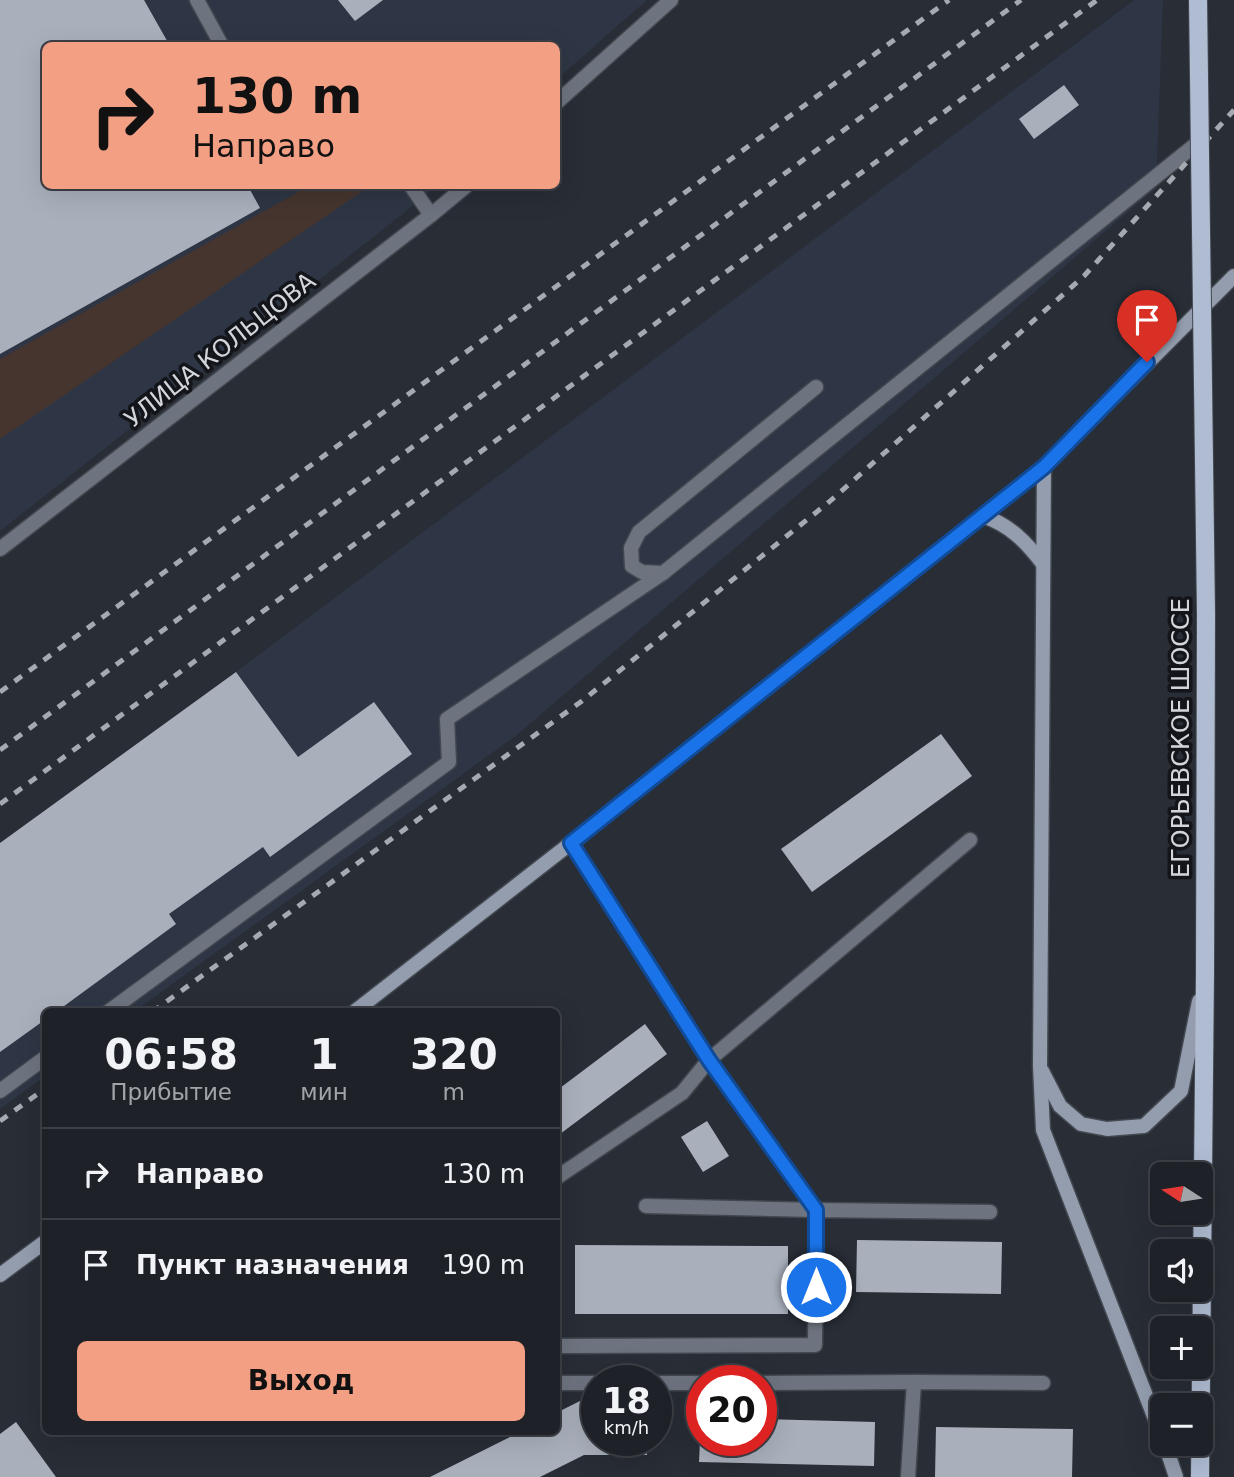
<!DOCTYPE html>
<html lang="ru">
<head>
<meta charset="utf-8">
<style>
  :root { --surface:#1e2228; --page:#2b2f34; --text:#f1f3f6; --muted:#a1a4a8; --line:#3c3f45; --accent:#f39f84 }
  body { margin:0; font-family:"DejaVu Sans",sans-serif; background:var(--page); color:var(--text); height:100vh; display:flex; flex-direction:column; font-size:26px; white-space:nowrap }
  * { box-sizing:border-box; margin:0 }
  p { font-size:23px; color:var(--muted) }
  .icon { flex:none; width:38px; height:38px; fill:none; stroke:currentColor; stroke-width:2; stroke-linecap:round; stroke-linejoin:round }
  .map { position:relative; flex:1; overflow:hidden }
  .drawer { position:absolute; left:42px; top:1008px; width:518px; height:427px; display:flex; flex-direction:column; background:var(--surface); border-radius:10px; box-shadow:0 7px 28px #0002,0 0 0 2px var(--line) }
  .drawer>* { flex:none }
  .top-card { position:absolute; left:42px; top:42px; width:518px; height:147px; border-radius:10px; box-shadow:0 7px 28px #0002,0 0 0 2px var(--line); background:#f39f84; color:#111; overflow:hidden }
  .needle { width:46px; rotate:282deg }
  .fabs { position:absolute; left:1150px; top:1162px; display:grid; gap:14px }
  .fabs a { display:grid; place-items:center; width:63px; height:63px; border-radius:10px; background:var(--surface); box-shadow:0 7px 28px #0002,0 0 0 2px var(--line); font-size:35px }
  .speed { position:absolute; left:581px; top:1365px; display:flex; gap:14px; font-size:35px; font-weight:700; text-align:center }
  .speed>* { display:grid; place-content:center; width:91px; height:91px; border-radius:50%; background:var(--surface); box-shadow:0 7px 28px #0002,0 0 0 2px var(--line); line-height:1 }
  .speed small { font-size:18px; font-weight:400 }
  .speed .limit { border:10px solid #d22; background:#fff; color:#111 }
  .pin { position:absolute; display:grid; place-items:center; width:60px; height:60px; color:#fff; margin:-72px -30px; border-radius:50% 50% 50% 0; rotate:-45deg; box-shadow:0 0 7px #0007 }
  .pin .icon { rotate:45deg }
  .me { position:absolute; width:77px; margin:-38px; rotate:0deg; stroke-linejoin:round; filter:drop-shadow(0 0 5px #0008) }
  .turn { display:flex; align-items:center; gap:24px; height:147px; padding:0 35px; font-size:32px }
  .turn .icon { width:91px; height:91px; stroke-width:2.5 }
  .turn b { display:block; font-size:49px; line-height:60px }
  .eta { display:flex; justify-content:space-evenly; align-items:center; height:119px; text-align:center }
  .eta b { font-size:42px; font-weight:700; line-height:49px }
  .button { display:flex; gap:14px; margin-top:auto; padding:14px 35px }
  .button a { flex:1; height:80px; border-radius:10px; background:var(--accent); color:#111; font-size:28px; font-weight:700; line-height:80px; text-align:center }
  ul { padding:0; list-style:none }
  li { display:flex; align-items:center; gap:21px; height:91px; padding:0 35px; border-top:2px solid var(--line) }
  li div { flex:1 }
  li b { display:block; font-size:26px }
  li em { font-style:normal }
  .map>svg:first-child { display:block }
  .built { fill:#2e3645 }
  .green { fill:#46352f }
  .building { fill:#a9b0bc }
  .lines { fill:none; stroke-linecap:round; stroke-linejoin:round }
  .service-casing { stroke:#434850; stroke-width:17 }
  .tertiary-casing { stroke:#434850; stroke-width:17 }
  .secondary-casing { stroke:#434850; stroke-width:17 }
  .primary-casing { stroke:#434850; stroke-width:20 }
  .service { stroke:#6e747f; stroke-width:14 }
  .tertiary { stroke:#6e747f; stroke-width:14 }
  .secondary { stroke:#939dae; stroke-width:14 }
  .primary { stroke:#afbcd2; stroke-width:18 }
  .rail { stroke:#a5a9b0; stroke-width:5; stroke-dasharray:9 9; stroke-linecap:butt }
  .primary-bridge-casing { stroke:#434850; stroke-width:20; stroke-linecap:butt }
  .primary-bridge { stroke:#afbcd2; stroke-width:18 }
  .route-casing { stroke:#114b97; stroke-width:18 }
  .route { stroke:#1a73e8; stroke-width:12 }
  .labels { text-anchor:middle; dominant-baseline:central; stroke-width:7; stroke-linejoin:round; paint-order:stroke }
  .street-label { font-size:24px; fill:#d2d5db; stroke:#13151a }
</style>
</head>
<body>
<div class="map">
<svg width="1234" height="1477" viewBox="0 0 1234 1477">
  <rect width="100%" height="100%" fill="#282d36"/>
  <g class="built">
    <polygon points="0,0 647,0 557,79 556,46 46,46 46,186 436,186 405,212 0,531"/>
    <polygon points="1134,0 1163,0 1156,188 517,735 135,1011 46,1012 45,1076 0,1109 0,843 236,672"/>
  </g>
  <polygon class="green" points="309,186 370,186 0,439 0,359"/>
  <g class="building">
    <polygon points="0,0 144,0 170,46 46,46 46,186 248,186 260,208 0,354"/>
    <polygon points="338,0 383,0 355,21"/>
    <polygon points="1064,85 1079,105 1034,139 1019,119"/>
    <polygon points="236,672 298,757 374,702 412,754 270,857 263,847 169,914 176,924 56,1012 46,1012 46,1019 0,1052 0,843"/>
    <polygon points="941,734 972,776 812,892 781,849"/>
    <polygon points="645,1024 667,1054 556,1137 556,1091"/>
    <polygon points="707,1121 729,1156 703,1172 681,1137"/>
    <polygon points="857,1240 1002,1242 1001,1294 856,1292"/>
    <polygon points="575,1245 788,1246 788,1314 575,1314"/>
    <polygon points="584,1399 597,1400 597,1440 647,1440 647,1455 584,1455 540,1477 430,1477 520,1432 556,1432 556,1413"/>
    <polygon points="761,1419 875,1422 874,1466 699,1462 700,1440 761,1440"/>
    <polygon points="16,1422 56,1477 0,1477 0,1434"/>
    <polygon points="936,1427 1073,1429 1072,1477 935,1477"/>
  </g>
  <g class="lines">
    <defs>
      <g id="service">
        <polyline points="197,0 222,46"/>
        <polyline points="411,186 431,215"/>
        <polyline points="663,573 642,572 632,566 631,548 639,532 816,387"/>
        <polyline points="571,843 709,1060 816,1210 646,1206"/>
        <polyline points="108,1012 449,762 447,719 663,573 1200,141"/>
        <polyline points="0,1091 46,1057"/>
        <polyline points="556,1178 682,1093 709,1060 970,840"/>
        <polyline points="556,1344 560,1346 815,1345 816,1210 990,1212"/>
        <polyline points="556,1383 597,1383"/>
        <polyline points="656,1383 702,1383"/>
        <polyline points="761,1383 914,1382"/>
        <polyline points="908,1477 914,1382 1043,1383"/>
      </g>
      <g id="tertiary">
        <polyline points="556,103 671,0"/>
        <polyline points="0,549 431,215 466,186"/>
      </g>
      <g id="secondary">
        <polyline points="1044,467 1040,1066 1043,1130 1162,1437"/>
        <path d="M983,516C1010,525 1026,542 1043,564"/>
        <polyline points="354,1012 571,843 1044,467 1234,276"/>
        <polyline points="1042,1071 1060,1106 1081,1124 1107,1129 1144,1126 1181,1091 1199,1001"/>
        <polyline points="0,1275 46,1241"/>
        <polyline points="1165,1444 1176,1477"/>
      </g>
      <polyline id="primary" points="1200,1477 1205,972 1206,615"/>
    </defs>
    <use href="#service" class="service-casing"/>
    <use href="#tertiary" class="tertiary-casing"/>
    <use href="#secondary" class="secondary-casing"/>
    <use href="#primary" class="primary-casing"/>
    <use href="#service" class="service"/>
    <use href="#tertiary" class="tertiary"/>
    <use href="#secondary" class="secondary"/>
    <use href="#primary" class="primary"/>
    <g class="rail">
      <polyline points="0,692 949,0"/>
      <polyline points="0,750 1021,0"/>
      <polyline points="0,804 1097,0"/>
      <polyline points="152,1012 582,701 829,502 1084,276 1234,110"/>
      <polyline points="0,1121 46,1088"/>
    </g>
    <defs>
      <polyline id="primary-bridge" points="1198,0 1206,615"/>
    </defs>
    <use href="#primary-bridge" class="primary-bridge-casing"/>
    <use href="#primary-bridge" class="primary-bridge"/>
  </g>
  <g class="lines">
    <defs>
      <polyline id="route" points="816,1287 816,1210 709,1060 571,843 1044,467 1147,362"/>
    </defs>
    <use href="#route" class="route-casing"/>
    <use href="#route" class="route"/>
  </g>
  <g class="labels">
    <g class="street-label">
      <text transform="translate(220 350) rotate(-38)">УЛИЦА КОЛЬЦОВА</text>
      <text transform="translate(1181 738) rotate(-90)">ЕГОРЬЕВСКОЕ ШОССЕ</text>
    </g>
  </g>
</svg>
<div class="fabs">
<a><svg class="needle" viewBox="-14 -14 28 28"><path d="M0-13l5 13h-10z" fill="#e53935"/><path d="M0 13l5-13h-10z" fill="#a1a4a8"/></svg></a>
<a><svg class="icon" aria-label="sound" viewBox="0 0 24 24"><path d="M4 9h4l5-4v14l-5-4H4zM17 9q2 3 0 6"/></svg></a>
<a>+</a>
<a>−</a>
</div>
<div class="speed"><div>18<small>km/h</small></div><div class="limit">20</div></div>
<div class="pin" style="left:1147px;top:362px;background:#d93025"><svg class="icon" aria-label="arrive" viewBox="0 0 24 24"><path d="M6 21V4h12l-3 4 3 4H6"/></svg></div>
<svg class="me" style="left:816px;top:1287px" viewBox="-20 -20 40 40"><circle r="17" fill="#1a73e8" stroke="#fff" stroke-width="3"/><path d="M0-11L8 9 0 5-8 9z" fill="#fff"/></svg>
<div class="top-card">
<div class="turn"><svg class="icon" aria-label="right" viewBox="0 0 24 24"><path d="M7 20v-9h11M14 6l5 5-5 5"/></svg><div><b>130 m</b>Направо</div></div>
</div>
<section class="drawer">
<div class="eta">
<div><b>06:58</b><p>Прибытие</p></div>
<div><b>1</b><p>мин</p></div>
<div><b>320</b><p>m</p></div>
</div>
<ul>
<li><svg class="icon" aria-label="right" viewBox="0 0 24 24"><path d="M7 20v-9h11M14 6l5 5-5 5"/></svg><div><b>Направо</b></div><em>130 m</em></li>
<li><svg class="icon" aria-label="arrive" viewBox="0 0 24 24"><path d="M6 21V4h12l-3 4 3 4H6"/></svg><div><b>Пункт назначения</b></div><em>190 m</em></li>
</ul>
<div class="button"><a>Выход</a></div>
</section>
</div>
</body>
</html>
